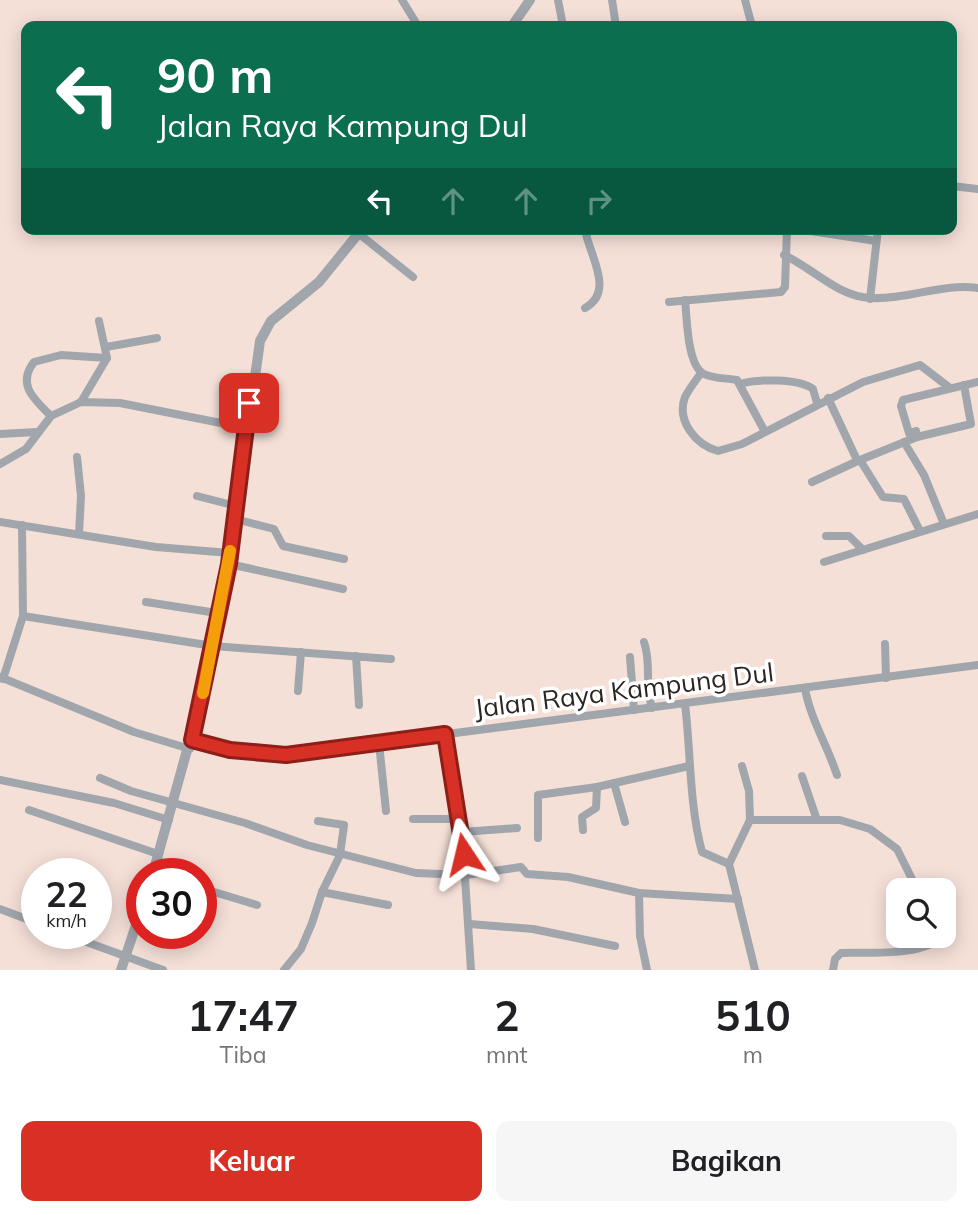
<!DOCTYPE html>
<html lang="id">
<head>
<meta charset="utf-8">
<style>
  :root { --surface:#fff; --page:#f6f6f6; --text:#202124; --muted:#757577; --accent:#d93025 }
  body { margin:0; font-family:Mulish,sans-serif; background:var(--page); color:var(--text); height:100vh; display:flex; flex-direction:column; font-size:26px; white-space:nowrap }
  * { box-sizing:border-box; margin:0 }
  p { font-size:23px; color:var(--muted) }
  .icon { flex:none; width:38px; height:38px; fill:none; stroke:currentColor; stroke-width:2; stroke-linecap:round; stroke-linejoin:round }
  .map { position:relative; height:970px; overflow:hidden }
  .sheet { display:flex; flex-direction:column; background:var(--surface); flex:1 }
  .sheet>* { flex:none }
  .banner { position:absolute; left:21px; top:21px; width:936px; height:214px; border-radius:14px; box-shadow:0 4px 18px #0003; background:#0b6e4f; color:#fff; overflow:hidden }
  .controls { position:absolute; left:886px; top:878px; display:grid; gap:14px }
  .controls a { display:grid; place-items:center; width:70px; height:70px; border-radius:14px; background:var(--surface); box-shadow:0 4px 18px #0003; font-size:35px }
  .speed { position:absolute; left:21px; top:858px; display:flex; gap:14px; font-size:35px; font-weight:700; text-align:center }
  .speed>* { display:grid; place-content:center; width:91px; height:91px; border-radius:50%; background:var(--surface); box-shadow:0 4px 18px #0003; line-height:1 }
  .speed small { font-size:18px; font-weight:400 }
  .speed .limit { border:10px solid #d22; background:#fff; color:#111 }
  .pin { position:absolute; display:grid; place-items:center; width:60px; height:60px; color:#fff; margin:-30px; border-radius:14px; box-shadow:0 4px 10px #0006 }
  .me { position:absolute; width:77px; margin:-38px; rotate:350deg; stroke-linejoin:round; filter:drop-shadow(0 0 5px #0008) }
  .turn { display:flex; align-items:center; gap:24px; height:147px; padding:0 21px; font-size:32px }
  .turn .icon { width:91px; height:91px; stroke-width:2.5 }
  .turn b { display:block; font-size:49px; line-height:60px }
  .lanes { display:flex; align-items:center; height:66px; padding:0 21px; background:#0003; justify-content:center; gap:35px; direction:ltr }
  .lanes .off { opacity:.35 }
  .eta { display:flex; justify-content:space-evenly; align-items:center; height:119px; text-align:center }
  .eta b { font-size:42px; font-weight:700; line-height:49px }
  .button { display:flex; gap:14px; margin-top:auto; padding:14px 21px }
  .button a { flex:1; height:80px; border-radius:14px; background:var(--accent); color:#fff; font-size:28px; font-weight:700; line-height:80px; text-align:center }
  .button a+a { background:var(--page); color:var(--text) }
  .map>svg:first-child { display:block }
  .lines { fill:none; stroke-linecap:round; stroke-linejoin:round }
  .minor { stroke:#a1a6ad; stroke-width:8 }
  .tertiary { stroke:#a1a6ad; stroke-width:10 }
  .route-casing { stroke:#8d1f18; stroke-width:18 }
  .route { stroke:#d93025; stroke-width:12 }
  .slow { stroke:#f59e0b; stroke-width:12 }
  .labels { text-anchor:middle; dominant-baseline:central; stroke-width:7; stroke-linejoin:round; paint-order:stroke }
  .street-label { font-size:26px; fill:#2c2522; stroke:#fff }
</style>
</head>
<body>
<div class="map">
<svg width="978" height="970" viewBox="0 0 978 970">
  <rect width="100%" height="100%" fill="#f5e0d8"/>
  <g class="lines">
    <g class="minor">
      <polyline points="402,0 418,26"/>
      <polyline points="558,0 563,26"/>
      <polyline points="612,0 616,26"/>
      <polyline points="745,0 752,26"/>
      <polyline points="952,186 978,189"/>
      <path d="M585,229C588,253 616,291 585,308"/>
      <polyline points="798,229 876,241"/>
      <polyline points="358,233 413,277"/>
      <path d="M784,255C813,268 838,297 871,298C907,300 941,283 978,288"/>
      <polyline points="870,299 878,229"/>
      <path d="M685,300C687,317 687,366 704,374C714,379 727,378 737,380L764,430"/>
      <polyline points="669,302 781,292 785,287 787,229"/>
      <polyline points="106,347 157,338"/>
      <path d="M701,373C696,380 689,389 685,397C676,421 696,445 718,451L742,444L863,382L920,365L950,388"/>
      <path d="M740,384C757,379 798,378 813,389L817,403"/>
      <polyline points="828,398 857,460"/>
      <polyline points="81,402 107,358 99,321"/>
      <path d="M51,416C35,400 16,385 34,362L61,355L107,358"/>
      <polyline points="0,434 37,432"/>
      <polyline points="917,437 971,424 964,385"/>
      <polyline points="904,442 924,475 944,524"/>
      <polyline points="77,457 81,496 79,534"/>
      <polyline points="860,460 917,437 916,431 909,433 901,406 903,400 978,382"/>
      <polyline points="0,464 26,449 51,416 81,402 120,403 246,428"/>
      <polyline points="812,482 860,460 883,497 904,499 920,531"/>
      <polyline points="197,496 236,506"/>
      <polyline points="235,519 274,529 283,546 344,559"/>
      <polyline points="0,522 156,547 230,553"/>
      <polyline points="826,536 849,536 863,550"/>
      <polyline points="824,562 978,514"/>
      <polyline points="229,564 343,589"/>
      <polyline points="146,602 217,613"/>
      <polyline points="23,616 213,646 391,659"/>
      <path d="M644,642C652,665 644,683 652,708"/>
      <polyline points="885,644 886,678"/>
      <polyline points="356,656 359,705"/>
      <polyline points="630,657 634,710"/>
      <polyline points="0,677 134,732 190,749"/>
      <polyline points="3,679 23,616 22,525"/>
      <path d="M805,689C811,720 827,745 837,775"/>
      <polyline points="298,691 301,652"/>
      <path d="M685,704C691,753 689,804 702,852L729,864"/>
      <polyline points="445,734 462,832 471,970"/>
      <polyline points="192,740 230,750 286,755 978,665"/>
      <polyline points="379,743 386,811"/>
      <polyline points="742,766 749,791 750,820"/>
      <polyline points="802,776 817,820"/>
      <polyline points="100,778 131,791 245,823 307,845 416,873 466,875 521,867 527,874 568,877 639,893 738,899"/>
      <polyline points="0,780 114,803 169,820"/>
      <polyline points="614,783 625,822"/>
      <polyline points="29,810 158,854"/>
      <polyline points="413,819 459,819"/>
      <polyline points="583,830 582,817 596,808 597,787"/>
      <polyline points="462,832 517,828"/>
      <polyline points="538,838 538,795 597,787 689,766"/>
      <polyline points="155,869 165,873"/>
      <polyline points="201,888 257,905"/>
      <polyline points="322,892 388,905"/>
      <polyline points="639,893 640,936 647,970"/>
      <polyline points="0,909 37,923"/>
      <polyline points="470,924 533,929 615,946"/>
      <polyline points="62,933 163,970"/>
      <polyline points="284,970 301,949 312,923 322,892 340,855 344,825 318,821"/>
      <polyline points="755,970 729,864 750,820 840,820 870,829 897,849 918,891"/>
      <path d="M833,970L835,959L841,953C862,952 929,957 939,936"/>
    </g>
    <g class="tertiary">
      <polyline points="512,26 530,0"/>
      <polyline points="153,873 207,678 229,564 260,341 271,321 319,282 362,229"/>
      <polyline points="121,970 142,907"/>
    </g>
  </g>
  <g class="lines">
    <defs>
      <polyline id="route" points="249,403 229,564 192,740 230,750 286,755 445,734 464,854"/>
    </defs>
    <use href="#route" class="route-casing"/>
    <use href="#route" class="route"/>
    <polyline class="slow" points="203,693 230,551"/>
  </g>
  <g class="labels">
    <g class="street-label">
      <text transform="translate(624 690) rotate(-7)">Jalan Raya Kampung Dul</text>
    </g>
  </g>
</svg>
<div class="controls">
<a><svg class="icon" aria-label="search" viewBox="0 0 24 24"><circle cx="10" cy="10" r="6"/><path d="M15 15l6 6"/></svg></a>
</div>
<div class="speed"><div>22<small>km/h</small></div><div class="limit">30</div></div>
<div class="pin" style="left:249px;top:403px;background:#d93025"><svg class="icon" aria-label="arrive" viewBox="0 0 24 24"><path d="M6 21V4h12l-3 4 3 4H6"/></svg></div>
<svg class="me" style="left:464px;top:854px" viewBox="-20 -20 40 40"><path d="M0-17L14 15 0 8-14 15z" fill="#d93025" stroke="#fff" stroke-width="4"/></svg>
<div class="banner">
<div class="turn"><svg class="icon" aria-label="left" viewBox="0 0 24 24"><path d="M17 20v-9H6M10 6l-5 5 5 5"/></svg><div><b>90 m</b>Jalan Raya Kampung Dul</div></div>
<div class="lanes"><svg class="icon" aria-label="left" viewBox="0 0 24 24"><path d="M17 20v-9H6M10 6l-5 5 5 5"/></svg><svg class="icon off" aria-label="ahead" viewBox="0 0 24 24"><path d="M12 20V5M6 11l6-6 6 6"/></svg><svg class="icon off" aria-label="ahead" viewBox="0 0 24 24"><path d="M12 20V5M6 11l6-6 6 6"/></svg><svg class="icon off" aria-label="right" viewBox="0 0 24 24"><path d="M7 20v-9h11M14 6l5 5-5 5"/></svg></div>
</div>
</div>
<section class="sheet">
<div class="eta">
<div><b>17:47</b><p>Tiba</p></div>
<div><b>2</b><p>mnt</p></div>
<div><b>510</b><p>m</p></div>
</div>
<div class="button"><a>Keluar</a><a>Bagikan</a></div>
</section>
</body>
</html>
